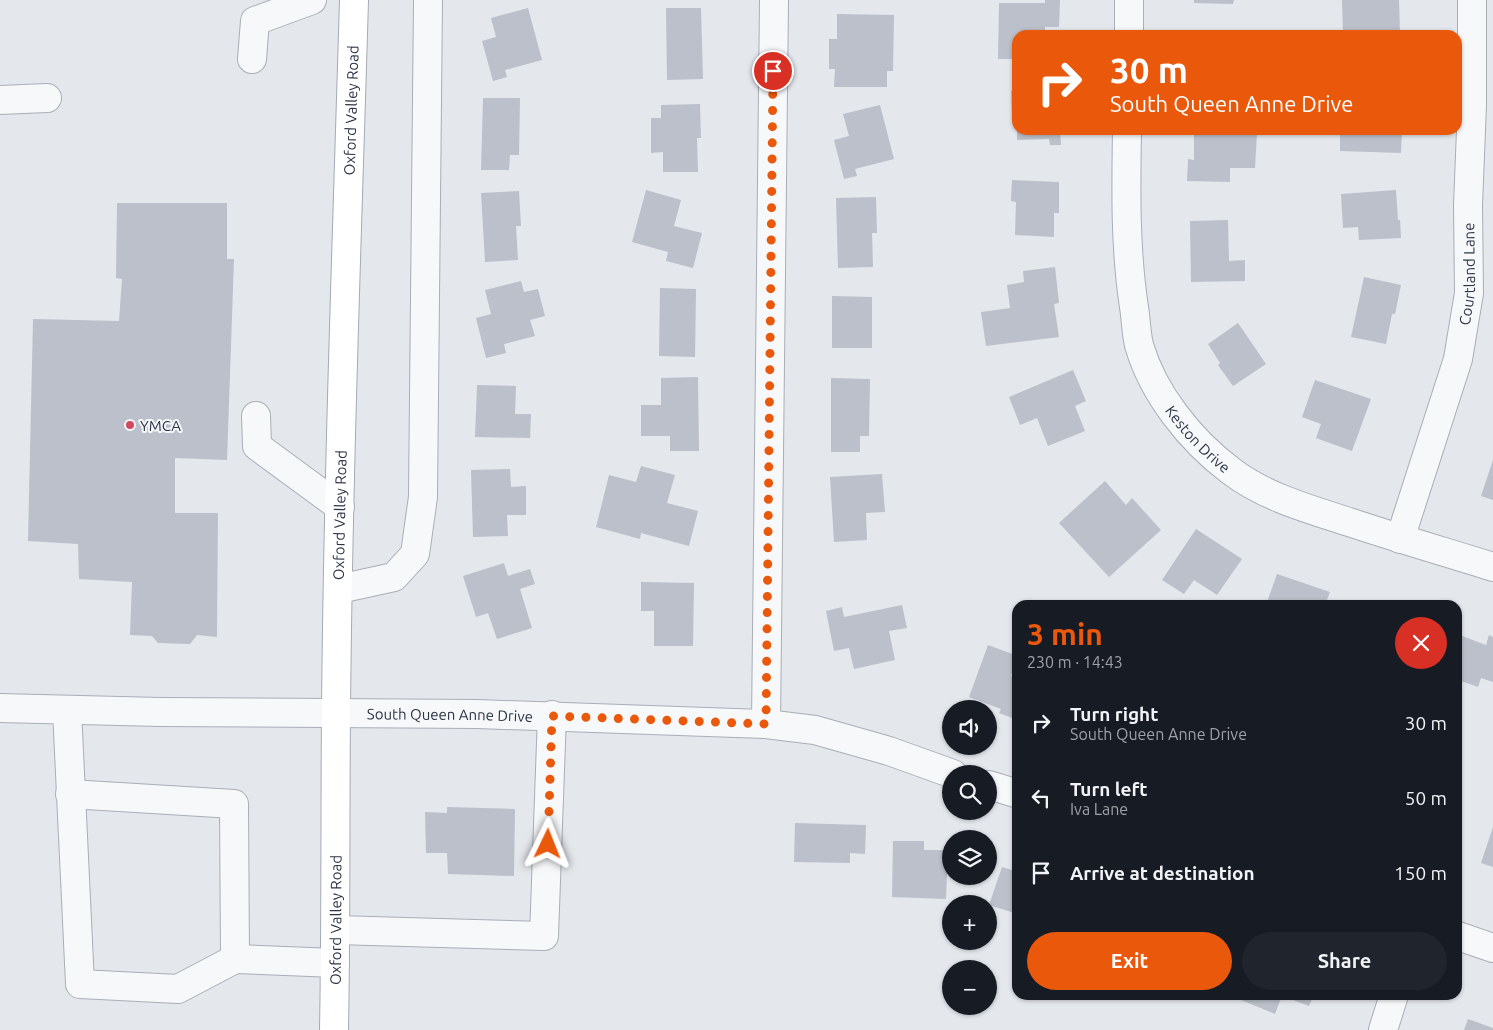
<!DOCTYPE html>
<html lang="en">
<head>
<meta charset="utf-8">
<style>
  :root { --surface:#171b24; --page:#20242c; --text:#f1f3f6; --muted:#9ea1a6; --accent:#ea580c }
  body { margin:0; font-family:Ubuntu,sans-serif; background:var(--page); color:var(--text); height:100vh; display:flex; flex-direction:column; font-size:19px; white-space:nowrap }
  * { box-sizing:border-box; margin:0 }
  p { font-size:16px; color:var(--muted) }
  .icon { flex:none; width:28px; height:28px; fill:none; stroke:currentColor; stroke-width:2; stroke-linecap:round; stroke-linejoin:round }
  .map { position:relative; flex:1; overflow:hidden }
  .side { position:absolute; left:1012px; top:600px; width:450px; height:400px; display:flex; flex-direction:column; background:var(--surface); border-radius:15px; box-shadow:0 1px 4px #0004 }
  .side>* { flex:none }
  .guide { position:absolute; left:1012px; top:30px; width:450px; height:105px; border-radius:15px; box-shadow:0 1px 4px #0004; background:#ea580c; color:#fff; overflow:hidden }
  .tools { position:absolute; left:942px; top:700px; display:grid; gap:10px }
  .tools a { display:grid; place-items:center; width:55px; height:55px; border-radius:50%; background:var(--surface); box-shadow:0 1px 4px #0004; font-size:25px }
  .pin { position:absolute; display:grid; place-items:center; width:42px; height:42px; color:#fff; margin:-21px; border:2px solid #fff; border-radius:50%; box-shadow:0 1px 5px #0007 }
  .me { position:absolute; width:55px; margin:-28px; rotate:2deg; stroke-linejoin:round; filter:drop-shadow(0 0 4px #0008) }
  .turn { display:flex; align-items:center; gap:18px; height:105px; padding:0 15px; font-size:22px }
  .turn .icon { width:65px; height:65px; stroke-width:2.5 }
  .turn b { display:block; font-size:35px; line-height:42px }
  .round { display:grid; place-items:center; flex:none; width:52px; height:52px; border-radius:26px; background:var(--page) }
  .summary { display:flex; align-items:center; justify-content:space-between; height:85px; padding:0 15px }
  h1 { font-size:30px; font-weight:700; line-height:38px; color:var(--accent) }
  .cta { display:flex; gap:10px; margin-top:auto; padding:10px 15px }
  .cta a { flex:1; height:58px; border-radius:30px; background:var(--accent); color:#fff; font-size:20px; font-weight:700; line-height:58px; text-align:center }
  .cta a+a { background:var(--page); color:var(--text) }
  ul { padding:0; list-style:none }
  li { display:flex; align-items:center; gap:15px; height:75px; padding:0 15px }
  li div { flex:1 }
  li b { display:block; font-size:19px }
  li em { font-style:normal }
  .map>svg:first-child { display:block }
  .building { fill:#bbc0ca }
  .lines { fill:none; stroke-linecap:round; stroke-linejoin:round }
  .minor-casing { stroke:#a9aeb7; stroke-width:30 }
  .major-casing { stroke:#a3abb8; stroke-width:30 }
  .minor { stroke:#f7f8fa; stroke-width:28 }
  .major { stroke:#fff; stroke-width:28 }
  .route { stroke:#ea580c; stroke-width:9; stroke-dasharray:0 16.2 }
  .poi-dot { fill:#d1495b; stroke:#f4f6f9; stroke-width:2 }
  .labels { text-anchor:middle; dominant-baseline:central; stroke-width:4; stroke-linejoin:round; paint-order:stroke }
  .street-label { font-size:15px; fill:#2b3445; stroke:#f4f6f9 }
  .poi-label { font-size:15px; fill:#2b3445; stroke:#f4f6f9; text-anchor:start }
</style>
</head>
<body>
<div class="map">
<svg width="1493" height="1030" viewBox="0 0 1493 1030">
  <rect width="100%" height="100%" fill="#e4e7ec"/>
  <g class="building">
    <polygon points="1045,0 1060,0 1059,27 1045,27 1045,34 1018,35 1018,59 998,59 999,3 1045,3"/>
    <polygon points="1194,0 1234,0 1233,4 1194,3"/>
    <polygon points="1342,0 1399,0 1400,35 1343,35"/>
    <polygon points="528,8 542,60 505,70 507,77 493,81 482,41 496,37 491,18"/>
    <polygon points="666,8 701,8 703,79 667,80"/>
    <polygon points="837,14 894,15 893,71 887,71 887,87 834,87 835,69 829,69 829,39 837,39"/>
    <rect x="1197" y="33" width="29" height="2"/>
    <polygon points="1011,91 1018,91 1018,122 1012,122"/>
    <polygon points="483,98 520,98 519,155 510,155 509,170 481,170"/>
    <polygon points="700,104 701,138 697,138 698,172 663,172 663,152 651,153 651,118 661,118 661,105"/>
    <polygon points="880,105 894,159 855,169 857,176 844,179 834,140 849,136 843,114"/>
    <polygon points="1017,130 1060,130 1061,145 1050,145 1049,139 1017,140"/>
    <polygon points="1340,130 1402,130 1401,153 1340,151"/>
    <polygon points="1194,131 1257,133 1255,168 1230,168 1230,182 1187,181 1188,159 1194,160"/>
    <polygon points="1012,180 1059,182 1059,213 1054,213 1054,237 1015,235 1016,202 1011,201"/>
    <polygon points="646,190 681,200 674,226 702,233 693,268 666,261 668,252 632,242"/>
    <polygon points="1396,190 1398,220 1400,220 1401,238 1359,240 1358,227 1343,228 1341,194"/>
    <polygon points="519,191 521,226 516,226 518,260 485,262 481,193"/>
    <polygon points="876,197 877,233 872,233 873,267 838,268 836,198"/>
    <polygon points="117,203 227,203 227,259 234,259 227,460 175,458 175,513 218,513 217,637 197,635 190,644 158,643 152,636 130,635 132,582 79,579 78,544 28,541 33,319 119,321 122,279 116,278"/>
    <polygon points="1228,220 1229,261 1245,260 1245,281 1191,282 1190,221"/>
    <polygon points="1055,267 1059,303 1054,304 1059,337 986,346 981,312 1010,308 1007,285 1024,282 1023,271"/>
    <polygon points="1364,277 1401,285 1395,314 1392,314 1386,344 1351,337"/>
    <polygon points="521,281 524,292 538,289 545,316 530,320 535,336 504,344 506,353 486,358 476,318 491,314 485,290"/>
    <polygon points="660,288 696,289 695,357 659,356"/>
    <polygon points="832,296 872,297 872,348 832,348"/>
    <polygon points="1238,323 1266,364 1233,386 1218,365 1220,363 1208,344"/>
    <polygon points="1073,370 1086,401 1075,406 1085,431 1048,446 1037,418 1020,425 1009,397"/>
    <polygon points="698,377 699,451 670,451 670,436 641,436 641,405 661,405 661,378"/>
    <polygon points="831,378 870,379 869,436 860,436 860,452 831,452"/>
    <polygon points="1315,380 1371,399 1352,451 1316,438 1321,424 1302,417"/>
    <polygon points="477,385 516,386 515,414 531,414 530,438 475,437"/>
    <polygon points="1493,460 1493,500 1481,496"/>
    <polygon points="641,466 675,475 667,503 698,511 689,546 641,533 640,539 596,527 609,475 636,482"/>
    <polygon points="510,469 511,487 526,486 526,515 507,515 508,536 473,537 471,470"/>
    <polygon points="882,474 885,512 866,513 867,540 834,542 830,477"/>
    <polygon points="1105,481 1126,505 1132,498 1161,530 1109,577 1059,523"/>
    <polygon points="1196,529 1242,559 1217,595 1194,580 1184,594 1162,580"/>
    <polygon points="504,563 508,576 530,569 535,584 520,589 532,628 497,639 488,613 476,617 463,576"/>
    <polygon points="1277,574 1330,592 1325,605 1266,605"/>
    <polygon points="641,582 694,583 693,646 654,646 654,611 641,611"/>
    <polygon points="902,605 907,628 889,631 895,660 854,669 849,648 834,651 826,611 842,607 844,617"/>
    <polygon points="1489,635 1493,637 1493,682 1481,678 1478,687 1458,680 1458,647 1462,636 1486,645"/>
    <polygon points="988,645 1018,656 1011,676 1018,678 1018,711 1015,719 999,713 1001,709 969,697"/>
    <polygon points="447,807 515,809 514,876 448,874 447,853 426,853 425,812 447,813"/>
    <polygon points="795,823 866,825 865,854 850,853 850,863 794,862"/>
    <polygon points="1493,827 1493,867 1481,863"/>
    <polygon points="893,841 924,841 924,850 948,850 946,899 892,897"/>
    <polygon points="1002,867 1018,872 1018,914 989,905"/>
    <polygon points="1229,995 1314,995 1309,1006 1282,996 1275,1014"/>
    <polygon points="1468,1019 1493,1028 1493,1030 1464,1030"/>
  </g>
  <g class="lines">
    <defs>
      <g id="minor">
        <polyline points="1129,35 1129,0"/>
        <polyline points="252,59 255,21 312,0"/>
        <polyline points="0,100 47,98"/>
        <path id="s1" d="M1127,130C1126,190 1125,248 1134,307C1136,319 1136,333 1139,345C1153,394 1191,441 1231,471C1265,497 1309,509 1349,522C1397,538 1445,552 1493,567"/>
        <polyline points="256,416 257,446 340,507"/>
        <path id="s2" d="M1400,539L1458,359L1469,293L1468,205L1472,105V0"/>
        <polyline points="339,589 394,577 415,554 423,497 428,0"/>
        <path id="s3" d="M0,708L160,712L477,714L766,724L815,730L889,751L953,774"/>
        <polyline points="67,710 80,984 178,989 235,959 335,963"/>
        <polyline points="766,724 774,0"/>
        <polyline points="989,785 1018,794"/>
        <polyline points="70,794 234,804 235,959"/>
        <polyline points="336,930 544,936 552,715"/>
        <polyline points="1458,936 1493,948"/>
        <polyline points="1383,1030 1394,995"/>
      </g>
      <g id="major">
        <path id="s4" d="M334,1030C336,925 335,820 336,714C338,476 347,238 354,0"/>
      </g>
    </defs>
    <use href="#minor" class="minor-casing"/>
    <use href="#major" class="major-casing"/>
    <use href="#minor" class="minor"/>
    <use href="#major" class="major"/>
  </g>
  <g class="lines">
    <polyline class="route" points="548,844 552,716 766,724 773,71"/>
  </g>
  <circle class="poi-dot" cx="130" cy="425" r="5"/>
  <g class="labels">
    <g class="street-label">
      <text stroke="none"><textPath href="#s4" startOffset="920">Oxford Valley Road</textPath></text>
      <text stroke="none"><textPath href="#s2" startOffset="275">Courtland Lane</textPath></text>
      <text stroke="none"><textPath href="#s1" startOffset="328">Keston Drive</textPath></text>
      <text stroke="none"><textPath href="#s4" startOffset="515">Oxford Valley Road</textPath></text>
      <text stroke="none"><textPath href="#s3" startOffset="450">South Queen Anne Drive</textPath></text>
      <text stroke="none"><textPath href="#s4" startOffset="110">Oxford Valley Road</textPath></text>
    </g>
    <g class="poi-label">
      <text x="140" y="425">YMCA</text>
    </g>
  </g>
</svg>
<div class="tools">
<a><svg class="icon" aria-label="sound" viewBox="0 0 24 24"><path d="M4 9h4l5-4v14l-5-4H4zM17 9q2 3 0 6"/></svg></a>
<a><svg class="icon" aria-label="search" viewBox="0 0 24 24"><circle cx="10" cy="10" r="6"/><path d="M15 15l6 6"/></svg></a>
<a><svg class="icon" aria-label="layers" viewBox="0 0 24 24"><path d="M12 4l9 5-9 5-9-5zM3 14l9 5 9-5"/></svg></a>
<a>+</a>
<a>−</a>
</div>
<div class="pin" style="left:773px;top:71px;background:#d93025"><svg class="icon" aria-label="arrive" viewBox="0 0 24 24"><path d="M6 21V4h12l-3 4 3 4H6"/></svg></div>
<svg class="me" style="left:548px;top:844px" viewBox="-20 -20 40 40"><path d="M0-17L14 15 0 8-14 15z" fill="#ea580c" stroke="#fff" stroke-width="4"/></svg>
<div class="guide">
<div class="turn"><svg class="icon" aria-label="right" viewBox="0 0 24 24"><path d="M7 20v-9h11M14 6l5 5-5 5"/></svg><div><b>30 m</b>South Queen Anne Drive</div></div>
</div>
<section class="side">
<div class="summary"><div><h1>3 min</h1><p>230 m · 14:43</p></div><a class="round" style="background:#d93025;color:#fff"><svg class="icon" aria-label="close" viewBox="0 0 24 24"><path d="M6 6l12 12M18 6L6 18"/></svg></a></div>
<ul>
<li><svg class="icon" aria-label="right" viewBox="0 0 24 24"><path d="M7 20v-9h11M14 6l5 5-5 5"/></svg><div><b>Turn right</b><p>South Queen Anne Drive</p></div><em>30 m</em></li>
<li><svg class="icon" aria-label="left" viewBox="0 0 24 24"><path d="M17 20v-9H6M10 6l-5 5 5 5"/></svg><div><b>Turn left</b><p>Iva Lane</p></div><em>50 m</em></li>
<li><svg class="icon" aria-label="arrive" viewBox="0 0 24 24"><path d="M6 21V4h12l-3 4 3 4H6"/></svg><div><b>Arrive at destination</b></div><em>150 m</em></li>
</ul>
<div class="cta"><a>Exit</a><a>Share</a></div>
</section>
</div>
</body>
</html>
